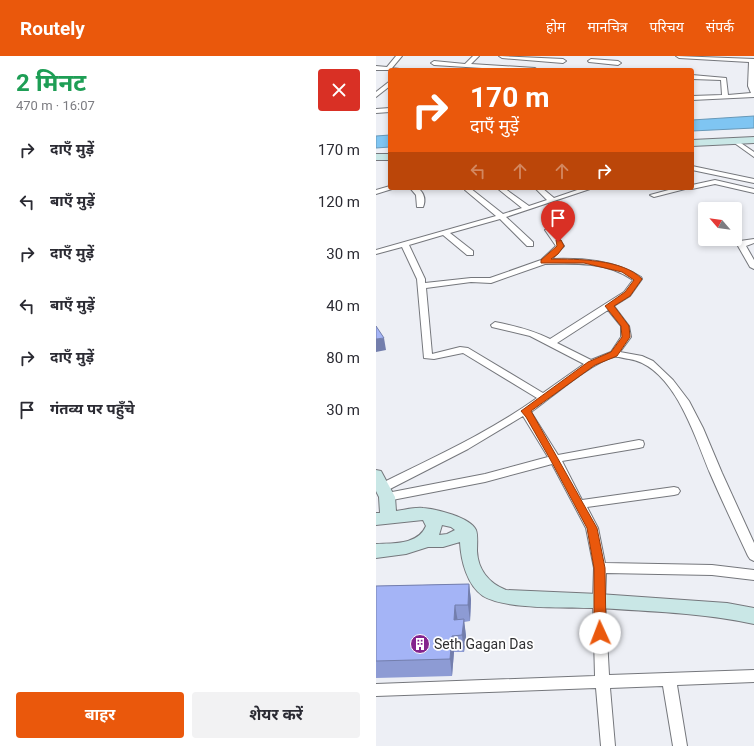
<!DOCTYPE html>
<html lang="hi">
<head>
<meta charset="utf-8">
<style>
  :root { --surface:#fff; --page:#f2f2f3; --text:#2b2b33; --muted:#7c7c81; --accent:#ea580c }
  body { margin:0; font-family:Roboto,"Noto Sans Devanagari",sans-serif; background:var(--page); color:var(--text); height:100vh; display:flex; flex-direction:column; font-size:15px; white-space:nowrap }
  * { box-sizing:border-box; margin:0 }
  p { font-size:13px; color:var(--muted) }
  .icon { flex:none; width:22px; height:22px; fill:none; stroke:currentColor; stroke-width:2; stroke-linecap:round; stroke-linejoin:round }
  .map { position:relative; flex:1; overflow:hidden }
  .sheet { display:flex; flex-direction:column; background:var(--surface); width:376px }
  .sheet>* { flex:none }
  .guide { position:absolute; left:12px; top:12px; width:306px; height:122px; border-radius:4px; box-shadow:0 2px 6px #0003; background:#ea580c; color:#fff; overflow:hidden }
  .needle { width:26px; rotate:298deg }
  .buttons { position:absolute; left:322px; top:146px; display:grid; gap:8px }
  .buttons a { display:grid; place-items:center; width:44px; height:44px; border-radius:4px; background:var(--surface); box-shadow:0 2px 6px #0003; font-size:20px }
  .pin { position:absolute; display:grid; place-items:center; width:34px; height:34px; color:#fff; margin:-41px -17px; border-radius:50% 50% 50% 0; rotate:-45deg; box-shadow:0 0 4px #0007 }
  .pin .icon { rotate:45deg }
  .me { position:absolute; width:44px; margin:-22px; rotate:358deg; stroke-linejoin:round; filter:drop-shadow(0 0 3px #0008) }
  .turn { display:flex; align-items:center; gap:14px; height:84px; padding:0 16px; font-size:18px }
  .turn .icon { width:52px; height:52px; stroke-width:2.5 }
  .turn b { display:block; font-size:28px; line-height:34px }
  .lanes { display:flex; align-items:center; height:38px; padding:0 16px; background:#0003; justify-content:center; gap:20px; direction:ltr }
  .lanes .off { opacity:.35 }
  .round { display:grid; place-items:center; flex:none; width:42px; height:42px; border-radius:4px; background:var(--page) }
  .head { display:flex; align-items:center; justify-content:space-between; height:68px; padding:0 16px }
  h1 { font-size:24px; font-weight:700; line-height:30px; color:#1e9e55 }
  .primary-button { display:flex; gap:8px; margin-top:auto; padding:8px 16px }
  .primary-button a { flex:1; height:46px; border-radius:4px; background:var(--accent); color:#fff; font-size:16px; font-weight:700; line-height:46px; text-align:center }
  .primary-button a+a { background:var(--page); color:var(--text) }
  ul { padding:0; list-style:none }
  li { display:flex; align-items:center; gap:12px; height:52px; padding:0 16px }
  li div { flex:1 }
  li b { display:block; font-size:15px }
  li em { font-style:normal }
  header { display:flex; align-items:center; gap:24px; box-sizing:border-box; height:56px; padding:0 20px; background:var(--accent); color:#fff }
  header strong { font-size:19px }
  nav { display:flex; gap:22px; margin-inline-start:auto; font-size:14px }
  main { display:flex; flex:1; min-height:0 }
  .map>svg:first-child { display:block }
  .water { fill:#7fc5f2; stroke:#6798b8 }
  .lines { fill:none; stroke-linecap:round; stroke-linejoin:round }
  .street-casing { stroke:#75777c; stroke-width:2 }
  .secondary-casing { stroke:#75777c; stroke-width:2 }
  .street { fill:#fff; fill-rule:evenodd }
  .secondary { fill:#c9e7e6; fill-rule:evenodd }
  .wall { fill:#8d9bd4 }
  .shaded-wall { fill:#737eac }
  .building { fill:#a4b4f6; stroke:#737eac }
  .route { fill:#ea580c; stroke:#983908 }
  .labels { text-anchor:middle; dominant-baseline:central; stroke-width:3.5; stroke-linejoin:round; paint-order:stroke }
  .near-poi-label { font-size:14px; fill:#2f2f31; stroke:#fff; text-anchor:start }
</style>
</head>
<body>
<header>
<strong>Routely</strong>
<nav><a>होम</a><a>मानचित्र</a><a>परिचय</a><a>संपर्क</a></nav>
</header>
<main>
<section class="sheet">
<div class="head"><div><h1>2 मिनट</h1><p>470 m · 16:07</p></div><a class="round" style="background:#d93025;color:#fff"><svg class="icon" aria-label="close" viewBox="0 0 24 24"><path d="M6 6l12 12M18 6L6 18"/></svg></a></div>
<ul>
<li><svg class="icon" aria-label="right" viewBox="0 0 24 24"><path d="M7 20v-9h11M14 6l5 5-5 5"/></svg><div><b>दाएँ मुड़ें</b></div><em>170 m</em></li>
<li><svg class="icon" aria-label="left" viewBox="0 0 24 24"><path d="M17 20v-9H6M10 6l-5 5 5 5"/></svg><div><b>बाएँ मुड़ें</b></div><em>120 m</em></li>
<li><svg class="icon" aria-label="right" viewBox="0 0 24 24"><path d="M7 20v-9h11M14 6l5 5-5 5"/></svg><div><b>दाएँ मुड़ें</b></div><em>30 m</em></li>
<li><svg class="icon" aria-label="left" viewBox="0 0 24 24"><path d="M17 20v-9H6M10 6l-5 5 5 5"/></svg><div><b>बाएँ मुड़ें</b></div><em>40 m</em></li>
<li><svg class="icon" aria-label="right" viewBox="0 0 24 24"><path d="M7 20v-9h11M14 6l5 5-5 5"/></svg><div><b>दाएँ मुड़ें</b></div><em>80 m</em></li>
<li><svg class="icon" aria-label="arrive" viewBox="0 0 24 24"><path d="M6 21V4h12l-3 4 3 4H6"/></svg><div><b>गंतव्य पर पहुँचे</b></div><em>30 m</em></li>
</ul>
<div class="primary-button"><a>बाहर</a><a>शेयर करें</a></div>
</section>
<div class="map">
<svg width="378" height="690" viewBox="0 0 378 690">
  <rect width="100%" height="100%" fill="#edeff5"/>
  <g class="water">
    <polygon points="378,60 378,72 316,75 316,64"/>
    <polygon points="14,79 14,91 0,92 0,80"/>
  </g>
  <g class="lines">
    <defs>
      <g id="street">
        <polygon points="20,0 26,0 16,12 31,14 0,14 0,10 11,11"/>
        <polygon points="97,0 103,0 95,8 159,12 162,14 137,14 58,9 55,7 58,5 89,8"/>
        <polygon points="123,0 187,3 190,5 187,7 126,2"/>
        <polygon points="300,0 378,3 378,41 316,44 316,40 346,39 345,24 316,23 316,19 350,22 352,39 375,37 372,30 373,6 303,2"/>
        <polygon points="215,3 242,5 245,7 242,9 213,6 212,5"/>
        <polygon points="14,25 14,30 0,41 0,36"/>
        <polygon points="14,52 14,56 0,57 0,53"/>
        <polygon points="359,83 378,96 378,101 357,86 357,84"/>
        <polygon points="316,110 378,123 378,127 316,114"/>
        <polygon points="339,124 378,133 378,137 339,128 316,133 313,132 278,141 274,139 300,132 316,132 316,129"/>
        <polygon points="14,130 14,132 17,132 16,133 0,138 0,134"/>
        <path d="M34,132H42C48,137 50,144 47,151H41L40,139Z"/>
        <path d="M88,132H94L127,158L146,152L121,132H128L153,150L171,144L159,132H166L178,142L207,132H217L130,161L157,186V190H151L124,163L74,177L97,195V199H91L67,179L33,189L49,223V227L95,222H114L165,204L180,190L169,174L173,172H176L188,190L176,203C207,202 238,204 265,221L266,223L254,240L238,250L253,270L255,281L244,296L266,300L277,305L297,324L313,345L327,372L346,417L378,487V505L374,503L372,500C359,472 346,445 334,417C319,381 298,310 253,303C249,303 242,300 238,301C216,306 175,342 155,356L182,399L263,384L267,385L268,388L267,391L263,392L186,405L206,444L298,431L302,432L304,435L302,438L298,439L211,451L222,472L229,507L336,509L378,514V524L336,519L230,517L229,545L233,619L378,614V626L301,629L311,690H297L287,630L234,632L239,690H225L220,632L0,640V628L219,620L217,545L218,512L210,472L176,408L109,426L11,445L7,444L5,441L7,438L11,437L109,418L172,401L147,360L92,393L10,435H2L0,432L2,429C56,402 112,377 161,342L87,297L58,303L48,302L41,223L26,191L0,198V194L120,160L89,134ZM169,208C199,207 231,206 257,224L248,236L174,283C156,274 139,270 119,266L115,269L116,271L154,280L208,308L167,337L92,292L84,291L56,298L50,232L95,226L115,227ZM232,254L245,270V281L235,296L215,304L181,287Z"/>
        <polygon points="378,183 378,187 370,190 378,204 378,213 374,211 362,190 364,185"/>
      </g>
      <g id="secondary">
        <polygon points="378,81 378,87 316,90 316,84"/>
        <rect x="0" y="98" width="14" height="6"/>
        <path d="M0,414L5,415L19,441L20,455C28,454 39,451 47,452C60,453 94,461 100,474C102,479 101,488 101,495C102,514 113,527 130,534L223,538L351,547L378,552V568C329,557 271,555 221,552C193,551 130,554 107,540C91,529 85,505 84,486L67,491H52L30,498L0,502V488C17,487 42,489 50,470L47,464L0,469V457H4L3,441L0,435ZM66,469L75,471L79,474L71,478L63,479Z"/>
      </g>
    </defs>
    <use href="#street" class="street-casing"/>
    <use href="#secondary" class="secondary-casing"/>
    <use href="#street" class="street"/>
    <use href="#secondary" class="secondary"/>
  </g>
  <polygon class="wall" points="93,528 95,544 94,565 88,566 90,580 88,596 78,596 76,620 0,622 0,530"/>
  <g class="shaded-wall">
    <polygon points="8,282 10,294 0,296 0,283"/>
    <polygon points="93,528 95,544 94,565 92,549"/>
    <polygon points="79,549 82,566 80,580 78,564"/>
    <polygon points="88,563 90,580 88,596 86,579"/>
    <polygon points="76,580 78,596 76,620 74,603"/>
  </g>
  <g class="building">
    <polygon points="0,270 8,282 0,283"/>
    <polygon points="93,528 92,549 79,549 78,564 88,563 86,579 76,580 74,603 0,605 0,530"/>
  </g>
  <path class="route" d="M180,184H185L188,190L182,198L175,203C201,203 247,203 266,223L254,240L238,250L253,270L254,281L241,300L219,309L155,355L221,472L229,512L230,577L228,581L224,582L220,581L218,577V512L211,472L174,403L150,361L145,355L212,306L235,296L246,281L245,270L229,250L249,236L258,224L246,216L208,207H165V204L181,190Z"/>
  <defs>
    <symbol id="building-disc" viewBox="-11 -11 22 22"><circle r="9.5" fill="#84238d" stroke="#fff"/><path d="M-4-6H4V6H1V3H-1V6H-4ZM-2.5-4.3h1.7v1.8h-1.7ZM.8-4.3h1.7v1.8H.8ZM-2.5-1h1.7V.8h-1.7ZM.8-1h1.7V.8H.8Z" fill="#fff"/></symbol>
  </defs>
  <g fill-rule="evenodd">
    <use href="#building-disc" x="33" y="577" width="22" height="22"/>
  </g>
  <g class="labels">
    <g class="near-poi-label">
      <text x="58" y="588">Seth Gagan Das</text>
    </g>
  </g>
</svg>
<div class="buttons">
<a><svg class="needle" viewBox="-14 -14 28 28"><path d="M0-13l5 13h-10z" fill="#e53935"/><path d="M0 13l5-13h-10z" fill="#7c7c81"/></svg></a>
</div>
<div class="pin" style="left:182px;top:186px;background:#d93025"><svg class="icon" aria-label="arrive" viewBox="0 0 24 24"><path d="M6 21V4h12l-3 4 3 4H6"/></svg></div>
<svg class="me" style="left:224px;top:577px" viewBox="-20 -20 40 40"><circle r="19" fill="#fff"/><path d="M0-13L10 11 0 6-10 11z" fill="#ea580c"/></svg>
<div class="guide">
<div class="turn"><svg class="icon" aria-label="right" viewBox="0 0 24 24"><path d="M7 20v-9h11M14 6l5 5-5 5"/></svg><div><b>170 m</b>दाएँ मुड़ें</div></div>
<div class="lanes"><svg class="icon off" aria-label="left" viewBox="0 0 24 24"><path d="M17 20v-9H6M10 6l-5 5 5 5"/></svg><svg class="icon off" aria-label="ahead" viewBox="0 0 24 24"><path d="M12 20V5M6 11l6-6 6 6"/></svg><svg class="icon off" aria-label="ahead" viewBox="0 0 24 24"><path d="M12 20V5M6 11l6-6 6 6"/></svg><svg class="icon" aria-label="right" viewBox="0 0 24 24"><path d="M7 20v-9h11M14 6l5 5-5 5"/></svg></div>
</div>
</div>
</main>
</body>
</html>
